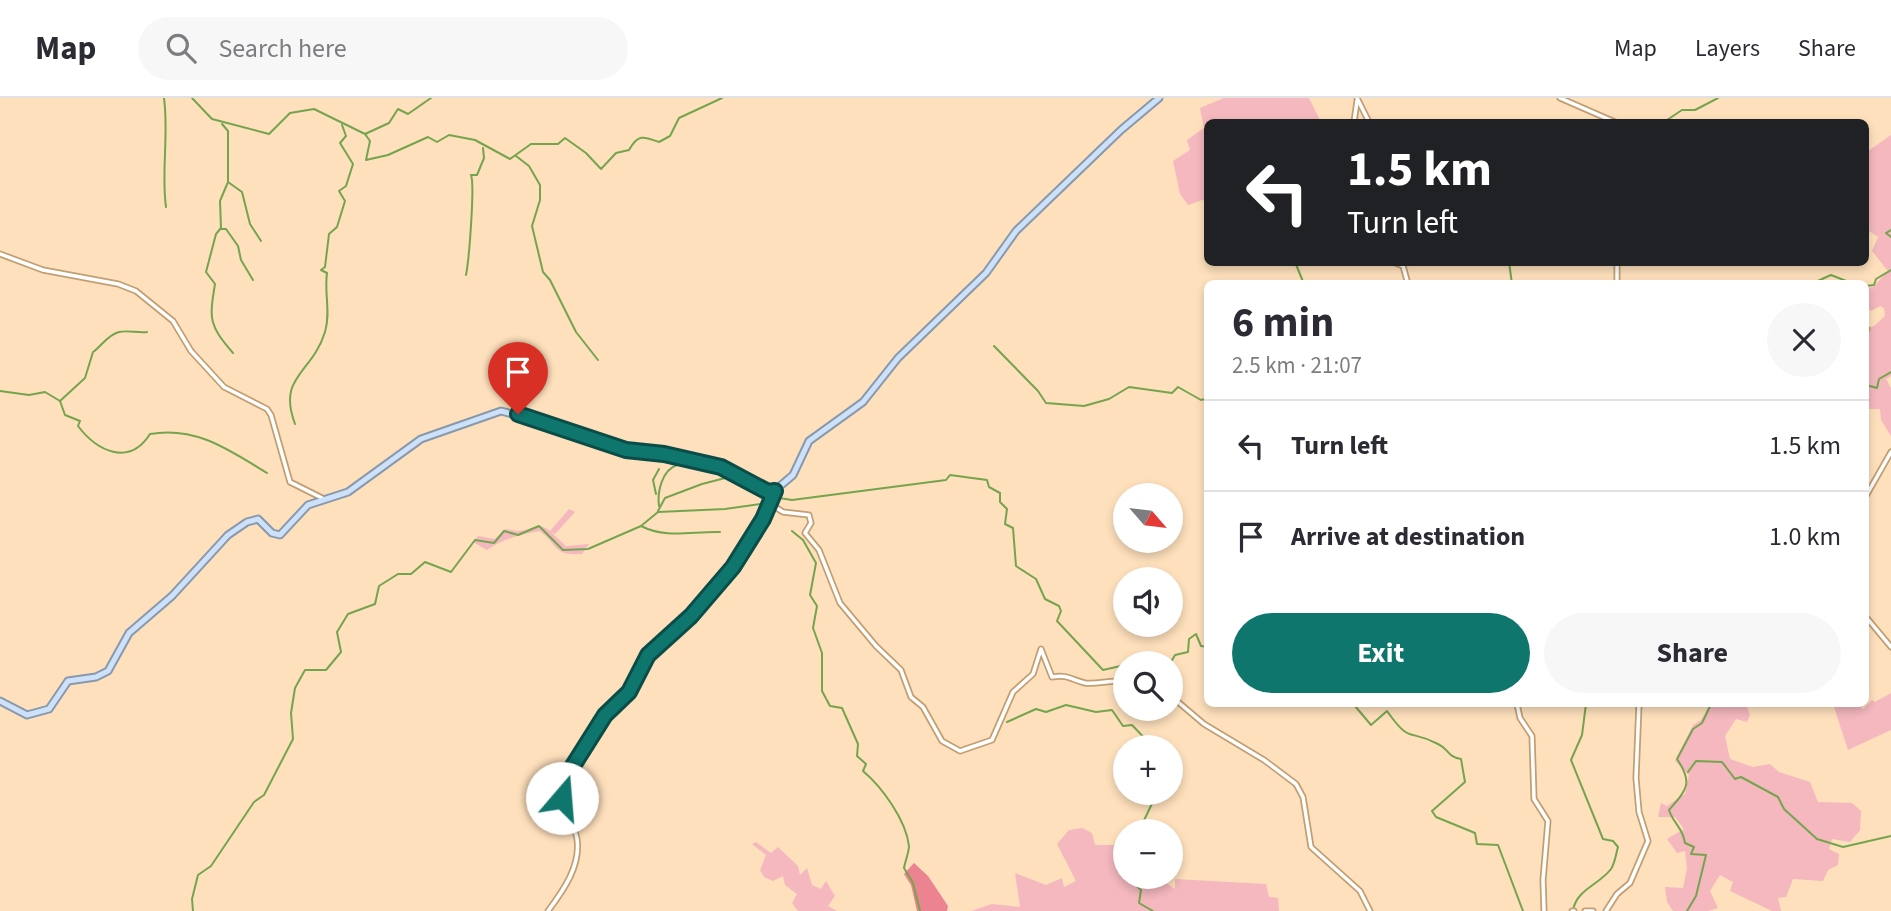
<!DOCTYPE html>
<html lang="en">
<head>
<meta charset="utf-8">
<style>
  :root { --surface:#fff; --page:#f7f7f7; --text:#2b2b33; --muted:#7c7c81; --line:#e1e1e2; --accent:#0f766e }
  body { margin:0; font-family:"Source Sans 3",sans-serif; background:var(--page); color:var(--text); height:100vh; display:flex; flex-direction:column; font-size:26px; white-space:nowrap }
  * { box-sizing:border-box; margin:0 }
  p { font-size:23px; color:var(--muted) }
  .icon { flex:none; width:38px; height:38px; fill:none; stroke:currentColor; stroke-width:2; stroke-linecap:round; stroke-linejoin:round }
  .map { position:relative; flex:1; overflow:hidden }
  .details { position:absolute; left:1204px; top:182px; width:665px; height:427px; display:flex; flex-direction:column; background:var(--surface); border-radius:10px; box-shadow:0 4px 10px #0003 }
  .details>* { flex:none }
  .top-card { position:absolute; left:1204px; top:21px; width:665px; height:147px; border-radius:10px; box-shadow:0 4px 10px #0003; background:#202124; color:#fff; overflow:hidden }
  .needle { width:46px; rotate:118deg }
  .tools { position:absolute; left:1113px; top:385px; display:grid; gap:14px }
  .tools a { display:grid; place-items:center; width:70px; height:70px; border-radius:50%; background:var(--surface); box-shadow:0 4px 10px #0003; font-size:35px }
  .pin { position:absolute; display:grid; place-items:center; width:60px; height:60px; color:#fff; margin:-72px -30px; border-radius:50% 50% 50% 0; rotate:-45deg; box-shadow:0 0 7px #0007 }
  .pin .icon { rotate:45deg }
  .me { position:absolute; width:77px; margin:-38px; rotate:18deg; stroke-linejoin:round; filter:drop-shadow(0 0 5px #0008) }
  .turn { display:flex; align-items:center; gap:24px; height:147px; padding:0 28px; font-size:32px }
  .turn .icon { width:91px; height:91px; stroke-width:2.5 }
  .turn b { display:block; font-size:49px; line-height:60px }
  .round { display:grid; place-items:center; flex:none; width:74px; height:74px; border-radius:37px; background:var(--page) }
  .overview { display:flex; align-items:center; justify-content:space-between; height:119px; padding:0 28px }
  h1 { font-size:42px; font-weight:700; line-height:52px }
  .cta { display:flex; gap:14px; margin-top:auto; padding:14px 28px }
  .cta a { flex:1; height:80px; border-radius:42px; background:var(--accent); color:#fff; font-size:28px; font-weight:700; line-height:80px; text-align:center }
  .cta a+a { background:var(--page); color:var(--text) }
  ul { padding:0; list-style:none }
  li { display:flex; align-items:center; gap:21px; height:91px; padding:0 28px; border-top:2px solid var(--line) }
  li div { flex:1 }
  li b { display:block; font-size:26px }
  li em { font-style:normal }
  header { display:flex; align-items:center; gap:42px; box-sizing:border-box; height:98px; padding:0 35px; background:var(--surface); border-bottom:2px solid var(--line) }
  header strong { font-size:33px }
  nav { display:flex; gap:38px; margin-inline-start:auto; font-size:24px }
  .search { width:490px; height:63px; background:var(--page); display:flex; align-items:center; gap:18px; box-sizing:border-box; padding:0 24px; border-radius:38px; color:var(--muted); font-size:26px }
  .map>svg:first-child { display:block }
  .green { fill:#f4b8be }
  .forest { fill:#eb8390 }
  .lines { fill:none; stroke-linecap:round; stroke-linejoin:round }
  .stream { stroke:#75a44e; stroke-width:2 }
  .minor-casing { stroke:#c29f73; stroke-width:7 }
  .major-casing { stroke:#8899ac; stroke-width:9 }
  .minor { stroke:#fff; stroke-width:3.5 }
  .major { stroke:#cde2fa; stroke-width:5 }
  .route-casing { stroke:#0a4d48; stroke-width:18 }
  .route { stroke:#0f766e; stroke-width:12 }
</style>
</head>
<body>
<header>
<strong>Map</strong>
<div class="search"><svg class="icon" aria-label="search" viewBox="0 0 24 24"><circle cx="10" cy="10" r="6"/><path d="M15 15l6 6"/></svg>Search here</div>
<nav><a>Map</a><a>Layers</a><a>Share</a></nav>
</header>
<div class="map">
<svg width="1891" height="813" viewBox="0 0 1891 813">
  <rect width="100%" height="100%" fill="#fee0bc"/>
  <g class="green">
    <polygon points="1224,0 1309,0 1321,24 1208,24 1207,104 1205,101 1188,107 1180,96 1173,63 1190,52 1187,42 1204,30 1200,10"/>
    <polygon points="1891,37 1891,278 1886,281 1891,290 1891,338 1881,322 1880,311 1866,311 1866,230 1874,228 1885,218 1884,210 1880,208 1871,213 1866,209 1866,190 1873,189 1888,173 1872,153 1878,139 1866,131 1866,51 1868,53"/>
    <path d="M569,411L575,414L555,436L551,434L566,448L589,446L582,456C553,458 558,447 540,433C521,436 503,441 487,452L473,444L478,438L495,441L505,431C509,431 513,433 517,433C531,434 536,422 550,433Z"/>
    <polygon points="1891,595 1891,632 1848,652 1833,606 1859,606 1863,611 1872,602 1875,604"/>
    <polygon points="1711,606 1746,606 1750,617 1747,624 1736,621 1725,638 1730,661 1753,669 1770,666 1779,674 1810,684 1818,704 1852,705 1861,713 1860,732 1850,744 1832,741 1829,751 1839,756 1838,767 1828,772 1823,783 1793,781 1786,799 1778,800 1781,813 1772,813 1730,793 1733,784 1720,777 1710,793 1718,810 1708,813 1673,813 1667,804 1665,789 1683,790 1687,771 1685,753 1677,755 1667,741 1684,731 1675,719 1658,719 1661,705 1667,708 1685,696 1689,677 1675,663 1693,627 1701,622"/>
    <polygon points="1082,730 1092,735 1095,747 1114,747 1125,740 1125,779 1158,779 1175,791 1175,781 1266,786 1269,799 1278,800 1279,813 971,813 992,806 1020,809 1015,775 1046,787 1062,780 1064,789 1076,783 1057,746 1069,732"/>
    <polygon points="756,744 771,755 778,749 798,768 800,777 807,770 812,787 821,791 826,783 835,798 828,808 837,813 798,813 792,805 797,796 785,787 783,778 773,783 764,779 760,772 766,757 752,746"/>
  </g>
  <polygon class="forest" points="914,765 928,778 948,808 947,813 917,813 911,787 904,776"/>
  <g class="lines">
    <g class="stream">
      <path d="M164,0C169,36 161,75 166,109"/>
      <path d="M192,0L212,21L269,36L290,15L314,11L365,36L370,43L366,62L388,57L428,39L437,44L449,37L475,42L510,61L531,46H558L565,40L586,55L601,71L616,55L629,52C638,36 643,38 659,44L670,38L679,20L722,0"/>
      <polyline points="1667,22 1682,12 1695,12 1718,0"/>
      <path d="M222,26L228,33V84L220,103L221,130L216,136L206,174L215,186C209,222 209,227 233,255"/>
      <polyline points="365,36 389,25 398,11 408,16 431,0"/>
      <polyline points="516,58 529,68 540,87 540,102 532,128 543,174 550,182 576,234 598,262"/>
      <polyline points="228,84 242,94 250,126 261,143"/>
      <polyline points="220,131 226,131 238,148 241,162 253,182"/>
      <polyline points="1891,132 1886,135 1891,139"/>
      <polyline points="1295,164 1304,186"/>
      <polyline points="1509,164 1512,186"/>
      <path d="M466,177C469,162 475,87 471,77H477L484,60L483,50"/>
      <polyline points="1811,186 1831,177 1854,186"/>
      <polyline points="1866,188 1874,187 1876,181 1891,172"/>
      <polyline points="994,248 1038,293 1046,305 1084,308 1109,301 1129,289 1172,295 1178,289 1201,302 1208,300"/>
      <polyline points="1866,287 1877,290 1879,281 1891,274"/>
      <path d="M0,293L29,297L45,294L60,303L65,317L80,323L78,328C97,353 129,369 150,336C196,328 229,352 267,375"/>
      <path d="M60,303L85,280L93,254C101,249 107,237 119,234C127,232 138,235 147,234"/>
      <path d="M295,326C277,278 312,276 325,234C331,214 324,195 327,175L321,172L325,169L329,136L337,129L345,103L339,93L346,88L353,66L340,45L346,38L342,27"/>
      <polyline points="656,396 653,382 659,371"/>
      <polyline points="773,399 792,402 946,382 950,377 987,382 989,389 1000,395 1000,404 1007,411 1005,426 1013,430 1016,468 1036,481 1045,501 1059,508 1061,513 1057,523 1103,572 1125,567"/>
      <path d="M659,408C657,394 662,372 677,367"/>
      <polyline points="658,413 665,400 702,386 733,378"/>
      <path d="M641,428C666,441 693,433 720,434"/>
      <path d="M792,433L803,442L816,465L810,497L817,508L813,530L822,555V593L830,608L842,610L858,646L857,658L866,666L863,673C882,689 906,722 909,748C909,754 905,764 904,770L913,785L920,813"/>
      <polyline points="1132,565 1139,565"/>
      <polyline points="1157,565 1158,556 1171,564 1175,557 1188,554 1189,541 1196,536 1201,548 1208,549"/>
      <path d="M1339,606L1355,608L1371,627L1387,613C1411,647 1408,630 1438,646C1449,651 1446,658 1461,661L1465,684L1432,713L1436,719L1475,735L1477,746L1498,747L1523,813"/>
      <polyline points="1007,624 1036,611 1046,614 1066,607 1096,614 1112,612 1123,628 1132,627 1153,649"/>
      <polyline points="1688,674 1696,663 1722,664 1735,681 1741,679 1778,699 1784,711 1817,741 1843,749 1891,738"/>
      <polyline points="1139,733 1157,695"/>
      <polyline points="1130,779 1131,783 1141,792 1139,805 1153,813"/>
      <path d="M1573,812C1577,791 1599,787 1611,771C1615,765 1616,756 1618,749L1613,743L1603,741L1571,662L1582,637L1586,606"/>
      <polyline points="193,813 192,801 198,777 211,768 254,704 264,697 293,641 291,615 295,590 305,572 326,572 341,554 337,534 348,516 375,506 379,488 398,476 411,476 425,464 451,474 475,442 494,445 504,433 518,437 539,428 563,452 588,451 641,428 658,414 725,411 767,405"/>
      <path d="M1687,813L1696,798L1706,757L1691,756L1694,749L1685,745C1683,730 1673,725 1669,712C1686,692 1694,686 1677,661L1693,631L1702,625L1711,606"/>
    </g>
    <defs>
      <g id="minor">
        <polyline points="1357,0 1369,24"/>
        <polyline points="1560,0 1615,24"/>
        <polyline points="1354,24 1357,3"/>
        <polyline points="0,156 43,172 118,186 136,193 173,223 191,253 224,289 267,311 271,317 290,384 322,400"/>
        <polyline points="1393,164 1403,168 1408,186"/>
        <polyline points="1617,186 1617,164"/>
        <polyline points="1866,231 1867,231"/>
        <polyline points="1866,398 1891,354"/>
        <path d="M769,405L783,414L809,417L811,425L805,435L819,452L840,505L876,548L901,572L911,599L923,609L942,643L960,653L992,642L1013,594L1033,576L1041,551L1052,579C1067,576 1072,582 1085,585C1098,587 1111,581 1125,584"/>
        <polyline points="1866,519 1891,549"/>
        <polyline points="1171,598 1204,626 1264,662 1296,686 1303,699 1311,749 1360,793 1370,813"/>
        <polyline points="1517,606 1520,620 1532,638 1534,701 1548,723 1543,782 1544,813"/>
        <path d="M548,813C563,793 581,768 577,741C574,722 556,702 564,682L605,617L630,592L648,557L691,518L733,469L763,421L774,395"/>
        <polyline points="1572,813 1574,813"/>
        <polyline points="1585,813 1593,813"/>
        <polyline points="1606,813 1617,796 1630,785 1648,743 1639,714 1636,680 1639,606"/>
      </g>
      <polyline id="major" points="0,603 27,617 49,611 68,583 96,579 108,573 129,535 172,498 228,437 247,424 258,421 272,435 280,437 308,407 348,394 421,341 501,313 572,332 626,352 664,356 721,369 773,394 793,377 809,343 863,304 898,260 986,175 1016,133 1121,32 1159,0"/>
    </defs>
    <use href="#minor" class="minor-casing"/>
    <use href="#major" class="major-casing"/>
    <use href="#minor" class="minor"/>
    <use href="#major" class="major"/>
  </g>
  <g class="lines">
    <defs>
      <polyline id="route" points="518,316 626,352 664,356 721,369 768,394 775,393 763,421 733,469 691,518 648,557 629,594 605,617 564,682 562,700"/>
    </defs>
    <use href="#route" class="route-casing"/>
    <use href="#route" class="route"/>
  </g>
</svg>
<div class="tools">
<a><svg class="needle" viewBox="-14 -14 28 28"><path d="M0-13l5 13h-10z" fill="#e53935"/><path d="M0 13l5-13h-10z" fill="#7c7c81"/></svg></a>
<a><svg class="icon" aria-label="sound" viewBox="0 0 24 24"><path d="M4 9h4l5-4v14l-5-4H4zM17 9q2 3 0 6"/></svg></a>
<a><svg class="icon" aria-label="search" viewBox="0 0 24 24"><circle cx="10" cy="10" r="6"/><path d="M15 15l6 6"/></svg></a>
<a>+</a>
<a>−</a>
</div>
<div class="pin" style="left:518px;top:316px;background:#d93025"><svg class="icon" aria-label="arrive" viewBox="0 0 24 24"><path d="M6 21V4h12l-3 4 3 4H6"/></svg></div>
<svg class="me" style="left:562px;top:700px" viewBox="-20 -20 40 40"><circle r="19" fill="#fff"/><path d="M0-13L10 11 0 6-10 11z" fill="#0f766e"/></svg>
<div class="top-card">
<div class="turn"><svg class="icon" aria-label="left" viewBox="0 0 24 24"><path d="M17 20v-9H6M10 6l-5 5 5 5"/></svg><div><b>1.5 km</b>Turn left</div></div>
</div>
<section class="details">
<div class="overview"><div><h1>6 min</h1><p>2.5 km · 21:07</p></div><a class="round"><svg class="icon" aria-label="close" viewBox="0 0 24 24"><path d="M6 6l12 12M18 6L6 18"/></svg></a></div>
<ul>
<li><svg class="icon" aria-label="left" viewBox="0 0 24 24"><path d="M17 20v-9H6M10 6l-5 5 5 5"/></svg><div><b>Turn left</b></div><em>1.5 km</em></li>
<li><svg class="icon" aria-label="arrive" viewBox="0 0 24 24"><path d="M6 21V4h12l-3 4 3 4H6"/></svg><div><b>Arrive at destination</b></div><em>1.0 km</em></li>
</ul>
<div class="cta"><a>Exit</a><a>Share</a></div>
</section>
</div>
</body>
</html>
